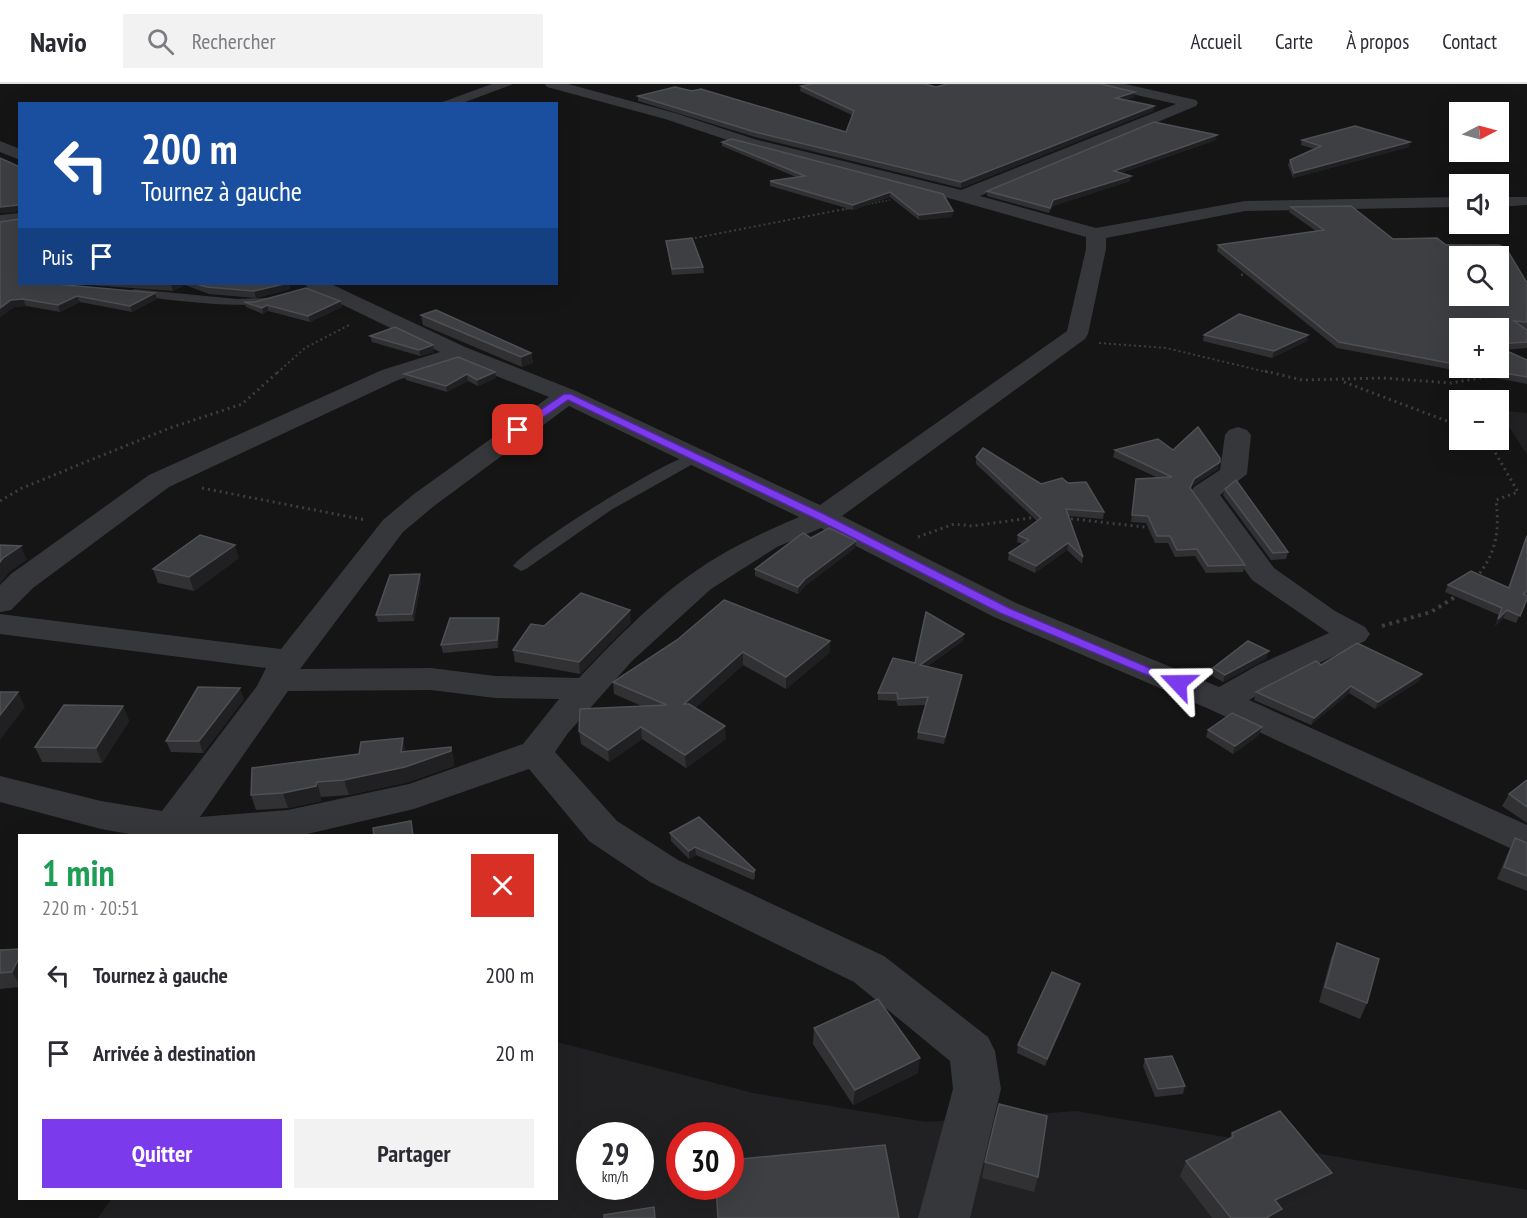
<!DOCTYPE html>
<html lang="fr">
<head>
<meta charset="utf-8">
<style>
  :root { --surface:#fff; --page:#f2f2f3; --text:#2b2b33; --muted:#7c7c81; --line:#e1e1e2; --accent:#7c3aed }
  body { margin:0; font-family:"PT Sans Narrow",sans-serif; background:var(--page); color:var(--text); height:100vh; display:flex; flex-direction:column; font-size:22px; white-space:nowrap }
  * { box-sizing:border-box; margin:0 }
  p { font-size:20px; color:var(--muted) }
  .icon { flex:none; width:33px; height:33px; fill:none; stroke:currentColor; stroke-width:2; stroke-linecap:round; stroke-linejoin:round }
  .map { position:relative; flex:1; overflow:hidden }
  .panel { position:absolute; left:18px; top:750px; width:540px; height:366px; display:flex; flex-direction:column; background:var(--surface); border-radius:0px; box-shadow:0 6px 24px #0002 }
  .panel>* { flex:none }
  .hud { position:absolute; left:18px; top:18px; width:540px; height:183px; border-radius:0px; box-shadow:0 6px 24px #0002; background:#1a4fa0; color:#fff; overflow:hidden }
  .needle { width:39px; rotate:84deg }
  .tools { position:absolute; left:1449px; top:18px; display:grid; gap:12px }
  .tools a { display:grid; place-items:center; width:60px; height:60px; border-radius:0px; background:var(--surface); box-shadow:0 6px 24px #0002; font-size:30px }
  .speed { position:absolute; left:576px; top:1038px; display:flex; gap:12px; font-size:30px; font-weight:700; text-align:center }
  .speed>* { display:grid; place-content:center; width:78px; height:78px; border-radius:50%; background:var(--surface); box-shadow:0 6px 24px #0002; line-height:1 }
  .speed small { font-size:15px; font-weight:400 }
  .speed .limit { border:9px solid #d22; background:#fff; color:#111 }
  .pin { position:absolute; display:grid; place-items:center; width:51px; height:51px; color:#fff; margin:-26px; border-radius:12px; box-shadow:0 3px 9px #0006 }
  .me { position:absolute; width:66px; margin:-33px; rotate:293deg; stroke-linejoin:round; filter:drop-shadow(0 0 4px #0008) }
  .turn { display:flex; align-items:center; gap:21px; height:126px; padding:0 24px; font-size:27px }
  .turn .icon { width:78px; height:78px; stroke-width:2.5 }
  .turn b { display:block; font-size:42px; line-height:51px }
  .then { display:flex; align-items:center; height:57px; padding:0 24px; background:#0003; gap:12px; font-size:22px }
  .round { display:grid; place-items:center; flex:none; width:63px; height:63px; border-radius:0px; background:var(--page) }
  .summary { display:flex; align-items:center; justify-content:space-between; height:102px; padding:0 24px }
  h1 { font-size:36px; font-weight:800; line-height:45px; color:#1e9e55 }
  .button { display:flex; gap:12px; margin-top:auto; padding:12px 24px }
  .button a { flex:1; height:69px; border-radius:0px; background:var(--accent); color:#fff; font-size:24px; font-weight:800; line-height:69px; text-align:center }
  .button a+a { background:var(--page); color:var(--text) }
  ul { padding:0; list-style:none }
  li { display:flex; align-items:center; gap:18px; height:78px; padding:0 24px }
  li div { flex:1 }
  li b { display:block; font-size:22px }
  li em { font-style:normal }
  header { display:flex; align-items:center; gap:36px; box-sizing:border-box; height:84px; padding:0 30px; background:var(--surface); border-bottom:2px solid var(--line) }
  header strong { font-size:28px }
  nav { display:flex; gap:33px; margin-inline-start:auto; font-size:21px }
  .search { width:420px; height:54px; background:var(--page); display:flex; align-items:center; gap:15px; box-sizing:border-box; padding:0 21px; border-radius:0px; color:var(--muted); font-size:22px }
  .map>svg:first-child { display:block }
  .built { fill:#212123; fill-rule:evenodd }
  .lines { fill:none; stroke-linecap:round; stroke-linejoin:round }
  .path-far3 { stroke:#3c3e42; stroke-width:1.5; stroke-dasharray:1.5 2; stroke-linecap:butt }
  .path-far2 { stroke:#3c3e42; stroke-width:2; stroke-dasharray:2 3; stroke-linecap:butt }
  .path-far1 { stroke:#3c3e42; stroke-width:3; stroke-dasharray:2 4; stroke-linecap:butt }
  .path { stroke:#3c3e42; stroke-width:4; stroke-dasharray:3 4.5; stroke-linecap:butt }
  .service { fill:#36373b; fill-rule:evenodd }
  .minor { fill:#36373b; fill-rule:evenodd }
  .wall { fill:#313134; fill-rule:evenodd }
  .shaded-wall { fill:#202022 }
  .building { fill:#3e3f42; stroke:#4e5054; stroke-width:1.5; fill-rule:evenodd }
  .route { fill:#7c3aed; stroke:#51269a; stroke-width:1.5 }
</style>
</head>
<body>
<header>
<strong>Navio</strong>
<div class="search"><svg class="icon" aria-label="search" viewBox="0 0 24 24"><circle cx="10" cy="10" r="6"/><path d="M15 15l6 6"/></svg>Rechercher</div>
<nav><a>Accueil</a><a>Carte</a><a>À propos</a><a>Contact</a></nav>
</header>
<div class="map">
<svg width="1527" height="1134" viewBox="0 0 1527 1134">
  <rect width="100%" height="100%" fill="#151516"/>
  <g class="built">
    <polygon points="1499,326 1527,329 1527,371 1499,327"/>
    <path d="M557,958L753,1009L926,1038L1076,1027L1527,1106V1134H98L112,1114H556ZM590,1052H640V1102H590ZM680,1052H730V1102H680Z"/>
  </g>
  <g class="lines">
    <g class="path-far3">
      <polyline points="865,121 890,116"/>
      <polyline points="842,126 852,124"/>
    </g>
    <g class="path-far2">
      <polyline points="685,156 850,124"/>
      <polyline points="1241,191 1249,189"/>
      <polyline points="1099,259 1166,264 1271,289"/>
      <polyline points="277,289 305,264 351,240"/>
    </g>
    <g class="path-far1">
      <polyline points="1265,287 1302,296 1384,294 1451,299 1491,292"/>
      <polyline points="1344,298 1460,342"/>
      <polyline points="202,404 366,436"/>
      <polyline points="0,417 22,404 167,345 242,320 279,287"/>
      <polyline points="1065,434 1153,444"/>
      <polyline points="918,453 954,440 972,442 1037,433"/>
      <path d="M1476,494C1496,470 1500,447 1496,416L1518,408L1488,356"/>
    </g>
    <polyline class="path" points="1382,542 1431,528 1458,511"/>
    <g class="service">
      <path d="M134,205L237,215L266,214L271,217C259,227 151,215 130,210L129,208Z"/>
      <path d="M695,369L700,370V376L611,426L526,485L521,487L513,482C531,459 666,376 695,369Z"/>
    </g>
    <g class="minor">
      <polygon points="492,0 513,0 460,20 437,20"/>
      <path d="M545,0H568L675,29L754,55L961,106L1176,20L1101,3L1099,0H1125L1196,16L1198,19L1196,22L980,112L1096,144L1245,117L1460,113V123L1245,127L1106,154V165L1088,250L1085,255L842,432L1016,519L1219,603L1258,581L1329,549L1252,496L1190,409L1194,403L1220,386L1225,351L1229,346L1238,343L1247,346L1251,351L1247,390L1220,411L1274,484L1335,527L1365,543L1370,550L1365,557L1282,597L1249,616L1527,741V772L1209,625L994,533L821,444L777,463L711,505L632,577L568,649L555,668L617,737L678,776L884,872L988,953L995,967L1001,1005L970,1134H918L953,1005L950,977L854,898L650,798L589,757L529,685L414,725L299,752H140L101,745L0,718V692L101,717L162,727L257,602L266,584L0,550V530L281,565L383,436L414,410L549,313L459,277L398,296L169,403L33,504L11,526L0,528V501L11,490L149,391L382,286L440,268L308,204L305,200H331L465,263L576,307L820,421L1067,247L1086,165V153L952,115L742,61L665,35L547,3ZM569,322L799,433C761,449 723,467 690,491C652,518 611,560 579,594L495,592L431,584L300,585L403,448L434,422ZM431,606L495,614L559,615L523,660L409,700L288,726L200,733L288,607Z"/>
      <polygon points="0,57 20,65 20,76 0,68"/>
      <polygon points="1498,113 1527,113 1527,121 1498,123"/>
      <polygon points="20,129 20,140 0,143 0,131"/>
    </g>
  </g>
  <g class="wall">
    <polygon points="801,2 936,3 1134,13 1125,16 1154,22 1153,27 961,104 755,53 638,17 638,12 846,48 852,31 800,7"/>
    <polygon points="1216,56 1121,89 1130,97 1053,122 1049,129 987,112 987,107"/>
    <polygon points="1302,56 1409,63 1293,94 1288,81 1290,76 1315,65 1301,61"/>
    <polygon points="722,58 943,110 952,133 919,136 890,113 853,126 770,102 770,97 796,93 722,62"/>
    <polygon points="0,74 20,83 20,200 157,215 132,228 80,218 60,228 26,222 14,223 0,233 0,138 19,135 19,128 0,129"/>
    <path d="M1291,123L1393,155L1446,161L1527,199V244H1524L1527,246V264L1505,266L1527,276V300L1337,264L1217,167L1218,161L1316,147L1289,128ZM1460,244H1498V284H1460Z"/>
    <polygon points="666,157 703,183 704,189 672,191"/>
    <polygon points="76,200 290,200 290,205 256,214 209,210 185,201 173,207"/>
    <polygon points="340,217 342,223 310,238 268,227 263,230 246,223 244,218 255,218"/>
    <polygon points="421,231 531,269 533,279 522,283 423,241"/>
    <polygon points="1204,251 1307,257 1272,274 1203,257"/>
    <polygon points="370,252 434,268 420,272 372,258"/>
    <polygon points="458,273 496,294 478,302 468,297 447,308 406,296 404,290"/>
    <polygon points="1115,366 1173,366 1218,385 1192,402 1191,405 1245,481 1243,488 1206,489 1195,472 1175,473 1168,459 1155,459 1146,439 1131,438 1136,395 1158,394 1113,373"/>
    <polygon points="976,373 1041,400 1104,428 1103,435 1069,432 1083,473 1082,480 1067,466 1035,489 1008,476 1009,469 1023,460 1017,458 1018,451 1037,437 976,380"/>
    <polygon points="1225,405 1288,468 1286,475 1271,476 1223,411"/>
    <polygon points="1527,450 1527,511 1526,512 1527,515 1516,539 1503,534 1495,542 1499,531 1445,508 1448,501 1508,504"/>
    <polygon points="811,454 855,464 805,502 798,510 755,492 755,485"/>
    <polygon points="239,474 194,507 158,499 153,485"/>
    <polygon points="421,497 414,537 378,538 376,531"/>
    <polygon points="631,538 580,590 515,578 513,566 544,542"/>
    <polygon points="500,541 498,564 443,569 441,561"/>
    <polygon points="677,556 830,557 829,569 786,605 743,581 695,624 726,655 686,684 642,655 609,678 581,660 579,647 642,622 614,610 613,598"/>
    <polygon points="963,557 927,582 962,591 961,598 944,660 917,655 918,648 926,621 898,622 896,617 878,616 878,609 915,579"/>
    <polygon points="1266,575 1223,598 1211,591 1213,584"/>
    <polygon points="1321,581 1422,590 1419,597 1375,625 1349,609 1311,641 1254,616 1256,608"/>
    <polygon points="244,615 203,669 171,668 166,657"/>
    <polygon points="123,622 129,637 102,679 42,678 35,663"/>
    <polygon points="1208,646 1259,651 1233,670 1206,653"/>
    <polygon points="451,663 454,678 454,682 408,698 349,711 321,713 321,717 288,724 256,726 251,711 406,668"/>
    <polygon points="1527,696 1527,739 1502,722 1509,710"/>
    <polygon points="670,749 755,786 755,794 753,796 696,771 689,775 671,757"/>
    <polygon points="1515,754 1527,759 1527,807 1497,795 1509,766"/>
    <polygon points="1337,859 1367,919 1360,935 1319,918 1331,874"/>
    <polygon points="20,865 20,903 0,905 0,866"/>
    <polygon points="1078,908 1045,982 1017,969 1018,961"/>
    <polygon points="814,944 918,989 853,1021 813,960"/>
    <polygon points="1145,975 1185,1002 1183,1010 1155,1013 1143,982"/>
    <polygon points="1232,1049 1324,1104 1281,1125 1278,1134 1212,1134 1180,1092 1186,1077 1229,1055"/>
    <polygon points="985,1078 1038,1093 1034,1108 982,1094"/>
  </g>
  <g class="shaded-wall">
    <polygon points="1135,8 1134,13 1116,19 1116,14"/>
    <polygon points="1154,22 1153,27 961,104 961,98"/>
    <polygon points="1217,51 1216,56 1113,92 1114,87"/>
    <polygon points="1410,58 1409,63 1293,94 1294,89"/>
    <polygon points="1131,92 1130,97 1053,122 1049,129 1050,124 1053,116"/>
    <polygon points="890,108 890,113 853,126 853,121"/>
    <polygon points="19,121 20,128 0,129 0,123"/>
    <polygon points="953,127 952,133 919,136 919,131"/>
    <polygon points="173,200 184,200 185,201 173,207 171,201"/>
    <polygon points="284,200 290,200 290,205 256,214 254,207"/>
    <polygon points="155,209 157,215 132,228 130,222"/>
    <polygon points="77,212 80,218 60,228 58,221"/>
    <polygon points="23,215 26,222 14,223 0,233 0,224 11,216"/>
    <polygon points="340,217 342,223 310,238 308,232"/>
    <polygon points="267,221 268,227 263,230 262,224"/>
    <polygon points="1308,251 1307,257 1272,274 1274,267"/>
    <polygon points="433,261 434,268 420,272 419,266"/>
    <polygon points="531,269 533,279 522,283 521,273"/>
    <polygon points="495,288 496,294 478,302 477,296"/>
    <polygon points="467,290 468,297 447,308 446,302"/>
    <polygon points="1220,378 1218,385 1192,402 1188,410 1190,404 1194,395"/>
    <polygon points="856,457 855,464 805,502 798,510 798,503 805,495"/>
    <polygon points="1068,459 1067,466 1035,489 1036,482"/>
    <polygon points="235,461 239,474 194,507 189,493"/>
    <polygon points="21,462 27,476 9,488 0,500 0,478 3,474"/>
    <polygon points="420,490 421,497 414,537 412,530"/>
    <polygon points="630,526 631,538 580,590 579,578"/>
    <polygon points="1507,526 1503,534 1495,542 1498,535"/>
    <polygon points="499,534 500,541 498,564 497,556"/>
    <polygon points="964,550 963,557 920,588 920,581"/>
    <polygon points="830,557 829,569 786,605 786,593"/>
    <polygon points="1269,567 1266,575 1223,598 1225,591"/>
    <polygon points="743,568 743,581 685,633 684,620"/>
    <polygon points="1422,590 1419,597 1375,625 1378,618"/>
    <polygon points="962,591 961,598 944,660 945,653"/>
    <polygon points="1351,602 1349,609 1311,641 1314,634"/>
    <polygon points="240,604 244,615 203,669 199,657"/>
    <polygon points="18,608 25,623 0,656 0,631"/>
    <polygon points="123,622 129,637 102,679 96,664"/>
    <polygon points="725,642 726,655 686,684 685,671"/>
    <polygon points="641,643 642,655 609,678 608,666"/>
    <polygon points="1262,643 1259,651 1233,670 1235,662"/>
    <polygon points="403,654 406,669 401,668"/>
    <polygon points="451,663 454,678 454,682 408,698 349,711 344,696"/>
    <polygon points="317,698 321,713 321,717 288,724 283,709"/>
    <polygon points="695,763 696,771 689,775 689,767"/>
    <polygon points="20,872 20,901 12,888"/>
    <polygon points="1080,900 1078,908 1045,982 1047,975"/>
    <polygon points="920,974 918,989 853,1021 855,1006"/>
    <polygon points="1332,1089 1324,1104 1268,1131 1275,1116"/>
    <polygon points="1282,1125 1278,1134 1266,1134"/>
  </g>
  <g class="building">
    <polygon points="812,0 925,0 936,3 947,0 1101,0 1135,8 1116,14 1154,22 961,98 755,48 638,12 675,3 692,7 701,5 846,48 854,27 801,2"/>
    <polygon points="1154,38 1217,51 1114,87 1131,92 1053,116 1050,124 987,107"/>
    <polygon points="1355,42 1410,58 1294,89 1290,76 1321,62 1302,56"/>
    <polygon points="732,55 943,110 953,127 919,131 890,108 853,121 770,97 805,92 722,58"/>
    <polygon points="0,74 20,83 20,200 55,200 155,209 130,222 77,212 58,221 23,215 11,216 0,224 0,138 19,135 19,121 0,123"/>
    <path d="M1351,122L1393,155L1437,154L1446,161H1499L1506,164L1527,199V238L1514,237L1527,246V258L1498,260V244H1460V281L1339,258L1218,161L1324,146L1291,123ZM1460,172H1498V212H1460Z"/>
    <polygon points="692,154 703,183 672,185 666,157"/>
    <polygon points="196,200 284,200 254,207 207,203"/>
    <polygon points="306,204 340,217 308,232 267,221 262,224 244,218 255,218"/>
    <polygon points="436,226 531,269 521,273 421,231"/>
    <polygon points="1239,230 1308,251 1274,267 1204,251"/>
    <polygon points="395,243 433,261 419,266 370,252"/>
    <polygon points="1498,263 1527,276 1527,293 1473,284 1498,284"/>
    <polygon points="458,273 495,288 477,296 467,290 446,302 404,290"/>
    <polygon points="1198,343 1220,374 1220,378 1194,395 1190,404 1245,481 1208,482 1197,465 1177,466 1170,452 1157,452 1148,432 1132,431 1136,395 1172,393 1115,366 1158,355 1173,366"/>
    <polygon points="983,364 1041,400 1062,394 1068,399 1086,398 1104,428 1066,425 1083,473 1068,459 1036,482 1009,469 1029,456 1018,451 1041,434 976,373"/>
    <polygon points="1236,396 1288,468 1273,469 1225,405"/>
    <polygon points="829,444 856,457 805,495 798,503 755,485 803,449 811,454"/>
    <polygon points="200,451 235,461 189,493 153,485"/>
    <polygon points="1527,452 1527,507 1523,510 1527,512 1527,515 1520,532 1507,526 1498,535 1502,524 1448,501 1471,487 1509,504"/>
    <polygon points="0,461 21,462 3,474 0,478"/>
    <polygon points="420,490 412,530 376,531 390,491"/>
    <polygon points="581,509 630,526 579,578 513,566 531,540 544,542"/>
    <polygon points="724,516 830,557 786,593 743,568 684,620 689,620 725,642 685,671 641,643 608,666 579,647 580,625 667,621 613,598 677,556"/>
    <polygon points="926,528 964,550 920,581 962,591 945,653 918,648 928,613 898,615 897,609 878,609 893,574 915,579"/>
    <polygon points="450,534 499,534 497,556 441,561"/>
    <polygon points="1248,557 1269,567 1225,591 1213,584"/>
    <polygon points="1357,559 1422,590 1378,618 1351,602 1314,634 1256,608 1316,577 1321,581"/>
    <polygon points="198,603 240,604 199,657 166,657"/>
    <polygon points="0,608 18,608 0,631"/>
    <polygon points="64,621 123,622 96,664 35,663"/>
    <polygon points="1232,629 1262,643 1235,662 1208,646"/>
    <polygon points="403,654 401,668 451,663 451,667 405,683 344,696 317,698 316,702 283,709 251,711 252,684 359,670 361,658"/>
    <polygon points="1527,696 1527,723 1509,710"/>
    <polygon points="699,733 755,786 753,788 695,763 689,767 670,749"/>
    <polygon points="411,737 413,752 374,752 373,744"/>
    <polygon points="1515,754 1527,759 1527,792 1504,783"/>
    <polygon points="1337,859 1379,875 1367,919 1325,903"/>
    <polygon points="20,865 20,872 12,888 0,889 0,866"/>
    <polygon points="1052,888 1080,900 1047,975 1018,961"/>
    <polygon points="878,915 920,974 855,1006 814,944"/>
    <polygon points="1172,972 1185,1002 1158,1005 1145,975"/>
    <polygon points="999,1020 1047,1032 1038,1093 985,1078"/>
    <polygon points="1280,1027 1332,1089 1275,1116 1282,1125 1266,1134 1231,1134 1186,1077 1233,1053 1232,1049"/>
    <polygon points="885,1061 899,1134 718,1134 716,1102 730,1102 730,1076"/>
    <polygon points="654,1123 655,1134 604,1134 604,1131"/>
  </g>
  <polygon class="route" points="564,310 571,310 826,431 1009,524 1185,599 1183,602 1173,602 1000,529 818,436 568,316 522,348 514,348 514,344"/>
</svg>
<div class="tools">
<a><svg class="needle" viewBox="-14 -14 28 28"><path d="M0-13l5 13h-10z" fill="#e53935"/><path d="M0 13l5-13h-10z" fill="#7c7c81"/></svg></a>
<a><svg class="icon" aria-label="sound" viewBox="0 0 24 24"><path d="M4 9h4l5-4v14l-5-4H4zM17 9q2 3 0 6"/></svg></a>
<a><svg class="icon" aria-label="search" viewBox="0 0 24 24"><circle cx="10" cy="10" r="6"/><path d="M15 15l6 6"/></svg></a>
<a>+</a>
<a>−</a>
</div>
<div class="speed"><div>29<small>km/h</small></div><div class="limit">30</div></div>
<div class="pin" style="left:518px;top:346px;background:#d93025"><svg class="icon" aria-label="arrive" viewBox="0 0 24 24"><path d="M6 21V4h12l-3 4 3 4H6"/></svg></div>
<svg class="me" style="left:1178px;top:599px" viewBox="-20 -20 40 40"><path d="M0-17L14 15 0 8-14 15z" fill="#7c3aed" stroke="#fff" stroke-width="4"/></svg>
<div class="hud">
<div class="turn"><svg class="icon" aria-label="left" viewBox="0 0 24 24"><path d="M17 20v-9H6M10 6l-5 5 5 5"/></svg><div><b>200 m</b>Tournez à gauche</div></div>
<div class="then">Puis<svg class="icon" aria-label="arrive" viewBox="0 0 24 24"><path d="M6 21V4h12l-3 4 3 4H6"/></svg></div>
</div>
<section class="panel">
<div class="summary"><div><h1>1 min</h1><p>220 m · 20:51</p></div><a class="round" style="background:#d93025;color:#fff"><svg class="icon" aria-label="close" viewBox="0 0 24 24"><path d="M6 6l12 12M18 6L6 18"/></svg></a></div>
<ul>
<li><svg class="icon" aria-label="left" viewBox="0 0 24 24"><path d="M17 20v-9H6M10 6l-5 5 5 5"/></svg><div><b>Tournez à gauche</b></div><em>200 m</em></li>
<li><svg class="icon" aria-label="arrive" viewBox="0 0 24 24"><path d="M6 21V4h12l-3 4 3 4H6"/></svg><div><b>Arrivée à destination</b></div><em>20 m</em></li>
</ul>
<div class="button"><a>Quitter</a><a>Partager</a></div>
</section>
</div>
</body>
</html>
